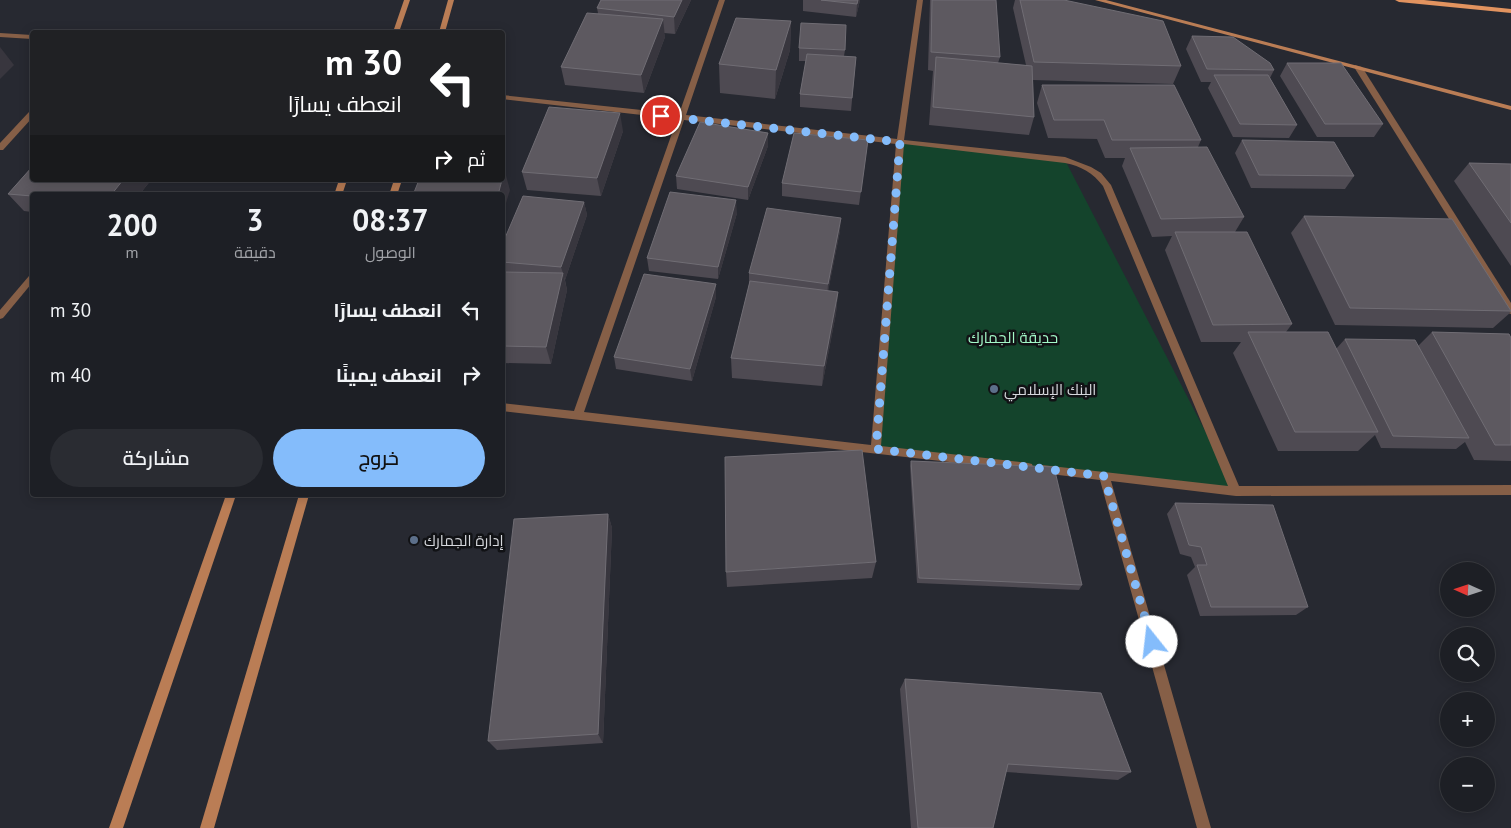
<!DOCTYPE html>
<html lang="ar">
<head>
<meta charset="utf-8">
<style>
  :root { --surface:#1d1f25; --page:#2a2c32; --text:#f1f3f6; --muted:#a0a2a7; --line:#3b3d42; --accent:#84bcfb }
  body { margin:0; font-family:"PT Sans",Cairo,sans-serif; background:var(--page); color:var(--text); direction:rtl; height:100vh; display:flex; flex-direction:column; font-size:19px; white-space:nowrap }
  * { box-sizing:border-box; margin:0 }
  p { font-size:16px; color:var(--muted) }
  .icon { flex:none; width:28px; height:28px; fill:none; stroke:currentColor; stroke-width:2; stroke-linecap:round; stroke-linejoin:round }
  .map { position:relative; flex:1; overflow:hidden; direction:ltr }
  .panel { position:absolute; left:30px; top:192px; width:475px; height:305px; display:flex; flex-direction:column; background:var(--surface); border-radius:5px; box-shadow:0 2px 12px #0003,0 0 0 1px var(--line); direction:rtl }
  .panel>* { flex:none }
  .banner { position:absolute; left:30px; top:30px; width:475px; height:152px; border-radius:5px; box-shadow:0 2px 12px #0003,0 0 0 1px var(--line); direction:rtl; background:#202124; color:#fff; overflow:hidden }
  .needle { width:32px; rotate:273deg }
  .buttons { position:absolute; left:1440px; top:562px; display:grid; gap:10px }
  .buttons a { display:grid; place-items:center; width:55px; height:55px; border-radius:50%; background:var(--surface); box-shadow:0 2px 12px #0003,0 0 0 1px var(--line); font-size:25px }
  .pin { position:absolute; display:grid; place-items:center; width:42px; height:42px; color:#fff; margin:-21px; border:2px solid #fff; border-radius:50%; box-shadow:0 1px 5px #0007 }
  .me { position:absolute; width:55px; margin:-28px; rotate:344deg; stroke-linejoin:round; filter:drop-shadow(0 0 4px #0008) }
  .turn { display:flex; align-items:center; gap:18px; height:105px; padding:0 20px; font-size:22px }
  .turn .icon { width:65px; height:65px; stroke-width:2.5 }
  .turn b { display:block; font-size:35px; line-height:42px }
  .then { display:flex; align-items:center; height:48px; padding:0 20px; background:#0003; gap:10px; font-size:19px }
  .eta { display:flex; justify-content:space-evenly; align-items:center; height:85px; text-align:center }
  .eta b { font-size:30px; font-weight:600; line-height:35px }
  .action { display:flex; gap:10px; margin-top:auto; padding:10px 20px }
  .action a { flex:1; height:58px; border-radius:30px; background:var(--accent); color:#111; font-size:20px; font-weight:600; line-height:58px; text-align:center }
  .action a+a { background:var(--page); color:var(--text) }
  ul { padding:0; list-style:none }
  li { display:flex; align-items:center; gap:15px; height:65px; padding:0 20px }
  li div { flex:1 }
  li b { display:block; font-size:19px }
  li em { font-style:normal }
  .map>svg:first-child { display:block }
  .green { fill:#14442c }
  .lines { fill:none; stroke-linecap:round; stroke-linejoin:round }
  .lane { fill:#865f47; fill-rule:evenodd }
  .street { fill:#865f47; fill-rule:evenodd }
  .secondary { fill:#ba7d55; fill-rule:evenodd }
  .primary { fill:#e2935f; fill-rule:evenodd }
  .wall { fill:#4e4a52 }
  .shaded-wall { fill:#38363e }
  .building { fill:#5d5960; stroke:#706d74 }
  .route { stroke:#84bcfb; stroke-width:9; stroke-dasharray:0 16.2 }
  .service-dot { fill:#5c6f8a; stroke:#111215; stroke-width:2 }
  .labels { text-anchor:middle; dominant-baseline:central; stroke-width:5; stroke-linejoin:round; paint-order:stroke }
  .park-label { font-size:15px; fill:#a3f9c8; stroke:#111215 }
  .poi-label { font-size:15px; fill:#d6d8dd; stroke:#111215; text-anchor:start }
</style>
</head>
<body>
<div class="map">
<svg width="1511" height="828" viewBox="0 0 1511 828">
  <rect width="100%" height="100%" fill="#272931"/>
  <polygon class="green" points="900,142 1065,160 1236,491 876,449"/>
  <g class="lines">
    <g class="lane">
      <polygon points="0,33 32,35 32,39 0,37"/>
      <polygon points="29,112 32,112 32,118 3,150 0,150 0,143"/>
      <polygon points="32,275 32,283 3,318 0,319 0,310 29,276"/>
    </g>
    <g class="street">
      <path d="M719,0H725L686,115L897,139L917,0H923L904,140L1065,157L1091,167L1101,173L1111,185L1239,486L1511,485V495L1236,496L1111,481L1211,828H1197L1100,480L1042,473L1038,472L1037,469L1038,466L1042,465L1228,486L1103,186C1093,173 1081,166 1065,163L904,144L881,446L1028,463L1032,464L1033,467L1032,470L1028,471L502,411V403L574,411L677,119L502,99V95L679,114ZM684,120L896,144L871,445L584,412Z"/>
      <polygon points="1355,65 1362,67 1511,303 1511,314 1508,313 1354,67"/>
    </g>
    <g class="secondary">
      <polygon points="404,0 410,0 399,32 393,32"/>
      <polygon points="448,0 454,0 445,32 439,32"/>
      <polygon points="1095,0 1106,0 1511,106 1511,110"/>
      <polygon points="339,180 347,180 342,195 334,195"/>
      <polygon points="394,180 402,180 397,195 389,195"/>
      <polygon points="226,495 236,495 123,828 109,828"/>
      <polygon points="299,495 309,495 214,828 200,828"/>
    </g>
    <polygon class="primary" points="1395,0 1424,0 1511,9 1511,13 1399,2"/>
  </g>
  <g class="wall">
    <polygon points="601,0 691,0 675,34 664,33 665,37 644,93 565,85 561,67 598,13 597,8"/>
    <polygon points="803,0 860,0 856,17 803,11"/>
    <polygon points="930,0 996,0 1000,57 998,63 1026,65 1013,8 1015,0 1064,0 1181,66 1173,84 1033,80 1034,117 1029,135 929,125 933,71 928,70"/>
    <polygon points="791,21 790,50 775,99 720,93 719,64"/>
    <polygon points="1192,36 1274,70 1270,78 1297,125 1289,138 1233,137 1208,88 1211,82 1201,82 1186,49"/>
    <polygon points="799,48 845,50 844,56 856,57 851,111 800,107 800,94 806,61 799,61"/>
    <polygon points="1287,63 1383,124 1374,137 1317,137 1280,76"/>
    <polygon points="1042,85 1201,140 1198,147 1244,217 1235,232 1292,324 1286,332 1336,349 1345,339 1418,346 1432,332 1511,338 1511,461 1474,460 1465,442 1456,449 1381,448 1375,435 1358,451 1278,451 1233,353 1241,342 1201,342 1165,250 1172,236 1152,237 1122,166 1125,158 1105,158 1097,139 1048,138 1037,103"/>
    <polygon points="623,131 601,196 527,190 522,172"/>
    <polygon points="768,133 768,146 748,200 677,189 676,176"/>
    <polygon points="868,140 859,205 782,196 782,183"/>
    <polygon points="1242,140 1354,176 1345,189 1251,188 1235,153"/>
    <polygon points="1469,163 1511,164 1511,266 1454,181"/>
    <polygon points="32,180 151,180 139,195 32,195 32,212 24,211 8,194"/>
    <polygon points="584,202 587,215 565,280 567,290 551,364 502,363 502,245"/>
    <polygon points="737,213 718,279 649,271 647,258"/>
    <polygon points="1304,216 1511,312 1493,328 1335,325 1291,233"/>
    <polygon points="840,231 828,291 838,292 836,313 822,386 732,378 731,358 749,285 749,273"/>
    <polygon points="716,284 716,297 692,381 616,369 614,357"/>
    <polygon points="911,461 1082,585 1079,590 917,583 910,466"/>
    <polygon points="1175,503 1308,607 1296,615 1200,616 1187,575 1195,567 1191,557 1180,554 1167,514"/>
    <polygon points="608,514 612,528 603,743 497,750 488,741"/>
    <polygon points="876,562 872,578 727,587 726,572"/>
    <polygon points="905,679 1131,772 1118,780 1006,772 993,828 911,828 900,689"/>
  </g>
  <g class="shaded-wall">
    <polygon points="682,0 691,0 675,34 674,17"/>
    <polygon points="858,0 860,0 856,17 857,4"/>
    <polygon points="663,19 665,37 644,93 641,75"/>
    <polygon points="791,21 790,50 775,99 776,70"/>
    <polygon points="0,47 14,65 0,79"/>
    <polygon points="620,113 623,131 601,196 597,178"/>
    <polygon points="768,133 768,146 748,200 748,187"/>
    <polygon points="505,172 510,190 502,216 502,195 498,195"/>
    <polygon points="123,180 151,180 139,195 111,195"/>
    <polygon points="736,200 737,213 718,279 718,267"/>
    <polygon points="584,202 587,215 565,280 561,267"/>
    <polygon points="841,218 840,231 827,297 828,284"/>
    <polygon points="563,273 567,290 551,364 546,347"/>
    <polygon points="716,284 716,297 692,381 690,369"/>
    <polygon points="838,292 836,313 822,386 824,366"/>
    <polygon points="608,514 612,528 603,743 598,734"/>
  </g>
  <g class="building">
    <polygon points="601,0 682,0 674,17 597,8"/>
    <polygon points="821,0 858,0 857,4"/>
    <polygon points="932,0 996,0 1000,57 931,52"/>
    <polygon points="1020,0 1064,0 1163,21 1181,66 1034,62"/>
    <polygon points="587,13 663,19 641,75 561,67"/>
    <polygon points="736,18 791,21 776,70 719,64"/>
    <polygon points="801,23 846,25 845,50 799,48"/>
    <polygon points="1192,36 1233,37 1270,63 1274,70 1207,69"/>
    <polygon points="807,54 856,57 852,98 800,94"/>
    <polygon points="936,57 1032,66 1034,117 933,107"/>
    <polygon points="1287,63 1341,63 1383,124 1325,124"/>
    <polygon points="1214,75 1268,75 1297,125 1240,124"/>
    <polygon points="1042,85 1174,85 1201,140 1112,140 1104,120 1054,120"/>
    <polygon points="549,107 620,113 597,178 522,172"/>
    <polygon points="700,122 768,133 748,187 676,176"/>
    <polygon points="794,133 868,140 861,192 782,183"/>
    <polygon points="1242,140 1334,142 1354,176 1259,175"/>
    <polygon points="1207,147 1244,217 1161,219 1130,148"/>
    <polygon points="1469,163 1511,164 1511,223"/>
    <polygon points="32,167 32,180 123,180 111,195 32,196 8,194"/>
    <polygon points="502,172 505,172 502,179"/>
    <polygon points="419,180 502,180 498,195 413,195"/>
    <polygon points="670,192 736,200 718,267 647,258"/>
    <polygon points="523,196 584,202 561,267 502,262 502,245"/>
    <polygon points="767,208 841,218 828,284 749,273"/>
    <polygon points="1304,216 1452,219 1511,311 1350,308"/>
    <polygon points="1175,232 1247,232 1292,324 1213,325"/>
    <polygon points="502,272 563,273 546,347 502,346"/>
    <polygon points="644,274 716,284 690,369 614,357"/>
    <polygon points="750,281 838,292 824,366 731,358"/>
    <polygon points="1248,332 1328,332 1378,432 1295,432"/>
    <polygon points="1432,332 1509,334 1511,338 1511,445 1495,445"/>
    <polygon points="1345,339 1415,340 1469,438 1393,436"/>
    <polygon points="862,450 876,562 726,572 725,457"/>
    <polygon points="911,461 1054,467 1082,585 919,578"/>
    <polygon points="1175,503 1273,505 1308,607 1211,607 1197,565 1207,565 1201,547 1189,545"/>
    <polygon points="608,514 598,734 488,741 514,519"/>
    <polygon points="905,679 1101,693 1131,772 1008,764 993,828 918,828"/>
  </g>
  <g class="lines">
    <polyline class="route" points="661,116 900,142 876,449 1104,476 1152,642"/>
  </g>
  <g class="service-dot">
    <circle cx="994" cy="389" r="5"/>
    <circle cx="414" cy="540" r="5"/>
  </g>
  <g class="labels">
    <g class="park-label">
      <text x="1013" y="337">حديقة الجمارك</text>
    </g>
    <g class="poi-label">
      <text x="1004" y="389">البنك الإسلامي</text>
      <text x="424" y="540">إدارة الجمارك</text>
    </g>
  </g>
</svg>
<div class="buttons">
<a><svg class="needle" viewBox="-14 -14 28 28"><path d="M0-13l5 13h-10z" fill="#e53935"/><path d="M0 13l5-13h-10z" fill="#a0a2a7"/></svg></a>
<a><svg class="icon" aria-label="search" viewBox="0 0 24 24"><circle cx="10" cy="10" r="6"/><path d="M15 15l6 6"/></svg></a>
<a>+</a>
<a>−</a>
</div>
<div class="pin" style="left:661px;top:116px;background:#d93025"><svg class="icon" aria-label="arrive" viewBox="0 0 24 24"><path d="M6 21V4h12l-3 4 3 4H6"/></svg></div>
<svg class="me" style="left:1152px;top:642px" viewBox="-20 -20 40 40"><circle r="19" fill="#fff"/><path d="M0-13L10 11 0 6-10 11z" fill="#84bcfb"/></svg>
<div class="banner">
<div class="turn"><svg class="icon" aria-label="left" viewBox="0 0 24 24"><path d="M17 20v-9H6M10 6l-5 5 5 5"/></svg><div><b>30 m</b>انعطف يسارًا</div></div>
<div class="then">ثم<svg class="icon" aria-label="right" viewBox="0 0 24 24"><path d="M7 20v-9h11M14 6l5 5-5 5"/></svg></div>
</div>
<section class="panel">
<div class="eta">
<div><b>08:37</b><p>الوصول</p></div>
<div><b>3</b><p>دقيقة</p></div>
<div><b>200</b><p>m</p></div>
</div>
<ul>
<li><svg class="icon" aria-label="left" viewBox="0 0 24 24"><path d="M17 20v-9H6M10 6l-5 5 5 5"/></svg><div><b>انعطف يسارًا</b></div><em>30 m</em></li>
<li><svg class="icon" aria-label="right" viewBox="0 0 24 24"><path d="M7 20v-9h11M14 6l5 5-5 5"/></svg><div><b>انعطف يمينًا</b></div><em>40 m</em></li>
</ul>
<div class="action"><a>خروج</a><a>مشاركة</a></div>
</section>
</div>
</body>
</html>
